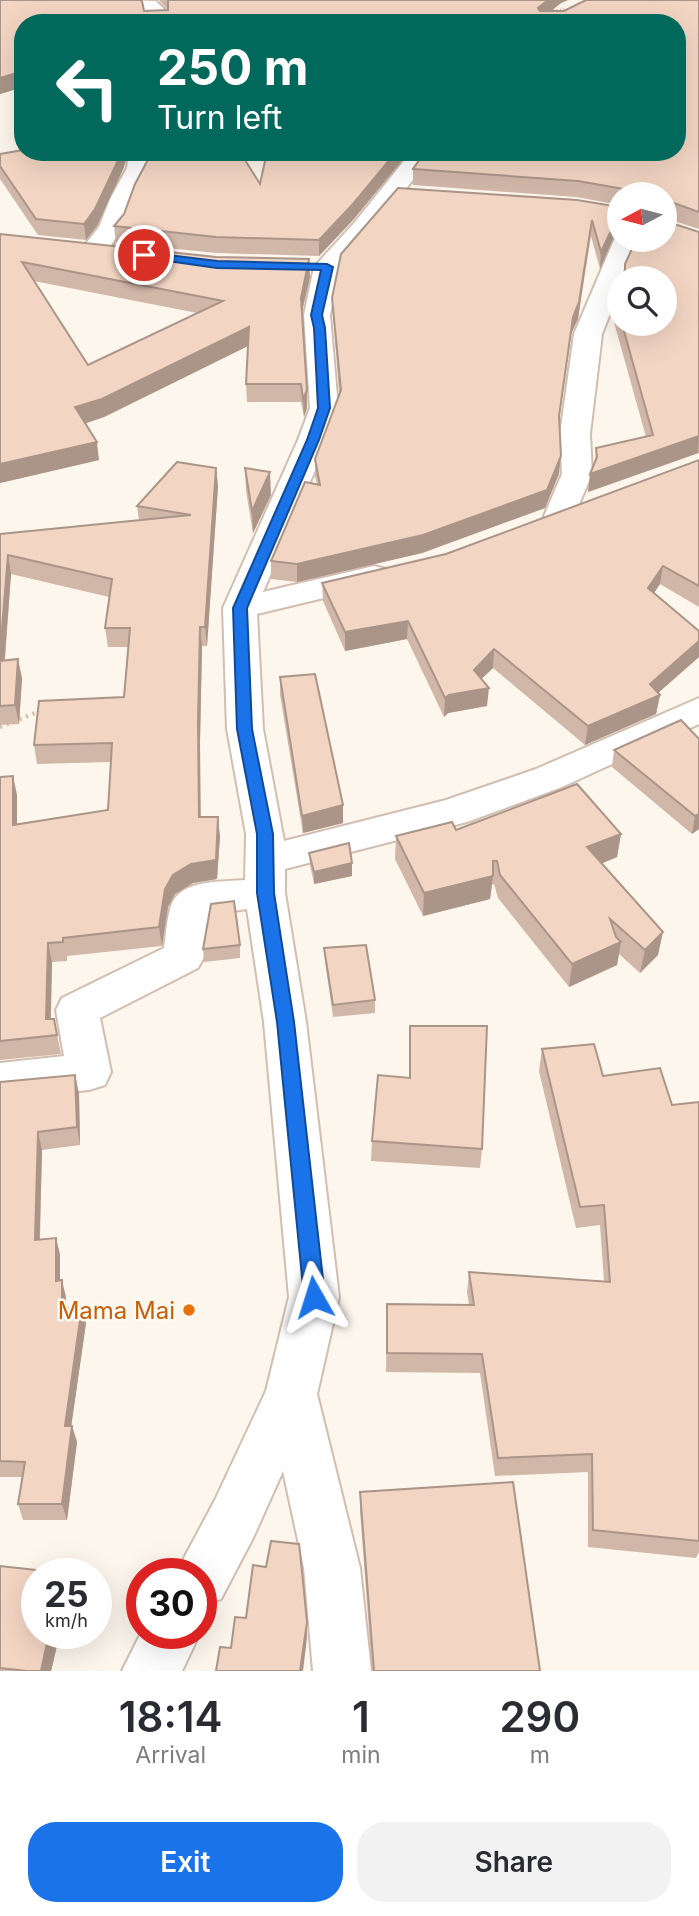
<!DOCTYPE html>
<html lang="en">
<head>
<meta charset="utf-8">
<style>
  :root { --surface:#fff; --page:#f2f2f3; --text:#2b2b33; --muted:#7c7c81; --accent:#1a73e8 }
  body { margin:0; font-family:Inter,sans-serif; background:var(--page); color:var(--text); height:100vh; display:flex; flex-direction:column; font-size:26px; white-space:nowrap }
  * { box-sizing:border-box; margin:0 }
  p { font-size:23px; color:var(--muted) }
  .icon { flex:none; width:38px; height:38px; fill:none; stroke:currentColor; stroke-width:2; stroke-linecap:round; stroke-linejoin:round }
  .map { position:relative; height:1671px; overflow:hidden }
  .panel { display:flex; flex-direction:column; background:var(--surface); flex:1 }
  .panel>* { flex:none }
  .hud { position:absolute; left:14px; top:14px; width:672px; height:147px; border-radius:28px; box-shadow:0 7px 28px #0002; background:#00695c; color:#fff; overflow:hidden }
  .needle { width:46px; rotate:263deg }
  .tools { position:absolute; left:607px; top:182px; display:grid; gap:14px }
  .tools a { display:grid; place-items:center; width:70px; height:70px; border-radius:50%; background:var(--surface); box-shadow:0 7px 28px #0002; font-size:35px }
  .speed { position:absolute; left:21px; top:1558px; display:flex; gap:14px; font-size:35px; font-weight:700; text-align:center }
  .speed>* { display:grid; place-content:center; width:91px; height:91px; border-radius:50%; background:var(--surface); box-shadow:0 7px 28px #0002; line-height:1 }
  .speed small { font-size:18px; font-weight:400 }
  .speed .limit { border:10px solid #d22; background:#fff; color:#111 }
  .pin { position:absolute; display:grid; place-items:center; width:60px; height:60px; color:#fff; margin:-30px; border:4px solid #fff; border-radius:50%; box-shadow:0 2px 7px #0007 }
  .me { position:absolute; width:77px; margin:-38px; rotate:354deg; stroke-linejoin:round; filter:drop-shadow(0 0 5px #0008) }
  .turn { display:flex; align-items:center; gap:24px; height:147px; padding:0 28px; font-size:32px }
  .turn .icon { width:91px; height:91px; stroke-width:2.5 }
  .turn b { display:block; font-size:49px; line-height:60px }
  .eta { display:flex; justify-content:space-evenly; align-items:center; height:119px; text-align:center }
  .eta b { font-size:42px; font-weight:600; line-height:49px }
  .primary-button { display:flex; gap:14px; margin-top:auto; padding:14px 28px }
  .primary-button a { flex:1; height:80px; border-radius:28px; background:var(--accent); color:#fff; font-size:28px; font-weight:600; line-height:80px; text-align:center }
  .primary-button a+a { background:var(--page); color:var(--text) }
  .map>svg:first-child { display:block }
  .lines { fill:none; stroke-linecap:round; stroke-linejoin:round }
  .minor-casing { stroke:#d1beb0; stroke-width:4 }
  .path-far1 { stroke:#d9b8a5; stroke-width:2.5; stroke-dasharray:1 2.5; stroke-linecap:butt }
  .path { stroke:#d9b8a5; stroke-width:4.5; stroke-dasharray:2 5; stroke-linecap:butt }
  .minor { fill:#fff; fill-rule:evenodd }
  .wall { fill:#d1b7a8; fill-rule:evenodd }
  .shaded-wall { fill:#aa9588 }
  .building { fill:#f3d5c3; stroke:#aa9588; stroke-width:2; fill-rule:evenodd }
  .route { fill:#1a73e8; stroke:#114b97; stroke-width:2 }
  .food-dot { fill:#e8710a; stroke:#fffaf3; stroke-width:2.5 }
  .labels { text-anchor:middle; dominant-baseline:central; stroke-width:5; stroke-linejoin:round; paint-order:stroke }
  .near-food-label { font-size:24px; fill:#c56008; stroke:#fffaf3; text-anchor:end }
</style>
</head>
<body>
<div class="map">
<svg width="699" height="1671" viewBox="0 0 699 1671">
  <rect width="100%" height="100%" fill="#fdf6ec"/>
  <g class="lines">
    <defs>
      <g id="minor">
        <polygon points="116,0 156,1 166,11 167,23 147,23 146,13 119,4"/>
        <polygon points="129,152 149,152 151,168 134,199 123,229 111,245 146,250 150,255 146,260 137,263 84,256 80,251 99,227 110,199 127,168"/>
        <path d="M411,152H434L373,232L339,269L330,315L338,408L328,440L263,592L374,566L386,569L390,576L386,583L257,614L263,729L284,841L446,800L536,769L699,698V724L562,787L467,822L285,869V893L306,1022L339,1297L317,1394L360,1568L371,1671H313L304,1568L283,1471L253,1538L221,1599L201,1607V1573H176L215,1500L266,1391L289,1297L264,1022L247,909L210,914L204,957L198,968L100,1018L111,1072L105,1085L89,1090L0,1099V1063L64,1056L56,1010L62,998L164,948C166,934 167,916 172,903C183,879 223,882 245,880L246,834L227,729L223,608L298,440L310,408L304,315L314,267L355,222Z"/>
        <polygon points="620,234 620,240 638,240 623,278 620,278 620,288 602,334 590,434 592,474 571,523 560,525 549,523 544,516 562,474 560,434 574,334 614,240"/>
        <polygon points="142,1631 142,1633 200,1633 182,1671 122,1671"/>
      </g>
    </defs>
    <use href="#minor" class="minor-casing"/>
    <polyline class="path-far1" points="546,11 570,9"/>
    <polyline class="path" points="0,727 40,711"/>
    <use href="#minor" class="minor"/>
  </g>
  <g class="wall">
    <polygon points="0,0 140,0 142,1 144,11 168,10 159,0 568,0 561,3 551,11 564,11 586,0 699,0 699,229 665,218 665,221 699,232 699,453 588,492 590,474 595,462 596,448 646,437 612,315 614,298 620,285 620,324 665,324 665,278 622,278 625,264 636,240 665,240 665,194 620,194 620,205 576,197 413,185 413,169 425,152 677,152 677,23 23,23 23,87 0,94"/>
    <polygon points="151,152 240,152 260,184 267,152 409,152 353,220 319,256 217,253 116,243 114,226 124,214"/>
    <polygon points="0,154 124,167 97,226 86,240 38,235 0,179"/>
    <polygon points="620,207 620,232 615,234 600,269 591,236 578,319 571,334 559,419 559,474 545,508 422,553 297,582 271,579 271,561 317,484 315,476 315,459 339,393 333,315 332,298"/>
    <path d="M0,234L310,277L302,313L307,408L304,417L301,402H247L246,384L248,346L104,417L85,423L99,460L0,483ZM34,281L197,313L88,365Z"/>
    <polygon points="699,460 699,607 660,584 654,593 699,631 699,657 658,693 660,695 656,714 585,745 493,668 481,679 487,706 448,713 444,717 407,639 345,651 323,601 322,583 446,554"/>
    <polygon points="216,468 218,486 207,646 202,646 200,741 200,817 220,836 217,879 193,883 175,894 168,907 162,946 67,956 67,961 52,962 51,1019 54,1019 61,1054 0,1060 0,777 17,795 17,824 108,810 111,762 37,764 34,745 124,697 129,647 108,647 105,628 109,597 11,574 5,660 22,678 19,724 0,725 0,534 139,520 137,506"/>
    <polygon points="245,468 271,495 253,533 246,491"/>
    <polygon points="280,677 343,823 303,833 280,695"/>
    <polygon points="699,738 699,829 692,834 612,767 614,750"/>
    <polygon points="456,830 621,834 617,857 602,863 658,955 640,973 619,954 617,965 569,987 498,898 494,884 492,885 490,899 423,916 395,859 396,836"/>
    <polygon points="309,853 352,876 314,884 310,865"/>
    <polygon points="240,945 240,958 204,962 203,949"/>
    <polygon points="324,948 375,1000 375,1013 333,1017 325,961"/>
    <polygon points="410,1026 482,1149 480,1168 371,1161 372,1141 409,1078"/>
    <polygon points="542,1049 603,1076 672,1105 699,1102 699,1552 696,1558 588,1547 588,1472 495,1476 480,1373 386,1372 387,1304 469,1305 467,1292 469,1272 604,1281 600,1225 576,1228 539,1071"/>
    <polygon points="75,1075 79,1094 80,1145 42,1150 40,1240 56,1238 60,1255 60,1280 66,1297 66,1308 82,1306 86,1323 71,1426 72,1426 77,1442 67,1520 23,1520 18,1504 22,1477 0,1477 0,1082"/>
    <polygon points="360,1492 540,1671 372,1671 360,1510"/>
    <polygon points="0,1566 37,1633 60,1633 51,1671 0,1671"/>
  </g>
  <g class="shaded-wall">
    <polygon points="548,0 568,0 561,3 536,23 538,8"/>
    <polygon points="23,71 23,87 0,94 0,78"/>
    <polygon points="122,152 128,152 124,167 97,226 86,240 84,224"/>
    <polygon points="396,152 409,152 353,220 319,256 319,240"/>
    <polygon points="668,201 666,218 665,218 665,204"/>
    <polygon points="620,217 620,232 615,234 600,269 601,252 617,218"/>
    <polygon points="592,220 578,319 571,334 557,434 573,317"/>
    <polygon points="309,259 310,277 301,315 301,298"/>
    <polygon points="249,327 250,345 104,417 78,426 75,407"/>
    <polygon points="307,390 307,408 304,417 303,399"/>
    <polygon points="699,436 698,453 588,492 590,474"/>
    <polygon points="97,442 99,460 0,483 0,464"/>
    <polygon points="561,456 559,474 545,508 422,553 297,582 297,564"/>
    <polygon points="216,468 218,486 207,646 205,627"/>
    <polygon points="270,472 271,495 253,533 252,511"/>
    <polygon points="8,555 11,574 3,680 0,664 0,653"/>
    <polygon points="663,566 660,584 645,606 648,588"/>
    <polygon points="408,621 407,639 345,651 345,632"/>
    <polygon points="200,627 202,646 200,741 201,836 199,817 198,722"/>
    <polygon points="699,641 699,657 651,699 660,695 656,714 585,745 588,726 650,684"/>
    <polygon points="494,649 493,668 472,688 474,670"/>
    <polygon points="18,659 22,678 19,724 15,705"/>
    <polygon points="489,688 487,706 448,713 444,717 445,698 449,695"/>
    <polygon points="13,776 17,795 17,844 13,825"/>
    <polygon points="343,805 343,823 303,833 302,816"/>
    <polygon points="699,814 699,829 692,834 695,816"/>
    <polygon points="218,817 220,836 217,879 193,883 175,894 168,907 162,946 159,927 165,889 173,875"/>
    <polygon points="621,834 617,857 584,871 587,847"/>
    <polygon points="352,863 352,876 314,884 314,872"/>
    <polygon points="493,876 490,899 423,916 424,893"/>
    <polygon points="663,932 658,955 640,973 645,950"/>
    <polygon points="621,942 617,965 569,987 572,964"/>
    <polygon points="48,943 52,962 50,1037 46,1019"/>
    <polygon points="75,1075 79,1094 80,1145 77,1127"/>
    <polygon points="38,1132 42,1150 39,1258 35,1240"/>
    <polygon points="56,1238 60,1255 60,1298 56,1281"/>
    <polygon points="62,1280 66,1297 66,1326 62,1309"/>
    <polygon points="82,1306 86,1323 69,1442 65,1426"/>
    <polygon points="72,1426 77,1442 67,1520 62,1504"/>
    <polygon points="307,1622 307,1638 303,1671 300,1671"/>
    <polygon points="49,1633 60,1633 51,1671 41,1671"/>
  </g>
  <g class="building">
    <polygon points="0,0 140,0 142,1 144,11 168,10 168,0 548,0 538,8 540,11 564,11 586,0 699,0 699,212 668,201 665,204 665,194 624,194 624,189 578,181 413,169 425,152 677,152 677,23 23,23 23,71 0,78"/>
    <polygon points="23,150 23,152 122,152 95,209 84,224 36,219 0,166 0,154"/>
    <polygon points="152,152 240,152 260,184 267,152 396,152 353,204 319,240 216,237 114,226 124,214 135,184"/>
    <polygon points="398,188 577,200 620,207 620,217 617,218 601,252 592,220 579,302 573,317 559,416 561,456 547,490 423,535 297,564 271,561 305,482 320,485 315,459 341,390 332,298 341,254"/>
    <polygon points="665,214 665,221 699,232 699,436 590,474 597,457 596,448 653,435 622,324 665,324 665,278 622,278 625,272 625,264 636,240 665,240"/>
    <path d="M0,234L216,257L309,259L301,298L307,390L303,399L301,384H246L249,327L102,399L75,407L97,442L0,464ZM22,262L223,301L88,365Z"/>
    <polygon points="620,285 620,316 614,298"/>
    <polygon points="699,460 699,586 663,566 648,588 699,631 699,641 650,684 660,695 588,726 494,649 474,670 489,688 449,695 445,698 408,621 345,632 322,583 446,554"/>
    <polygon points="177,462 216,468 205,627 200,627 198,722 199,817 218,817 216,860 191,864 173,875 165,889 159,927 63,938 63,942 48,943 46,1019 54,1019 57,1035 0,1041 0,777 13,776 13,825 108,810 112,743 34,745 39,701 124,697 130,628 105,628 112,579 8,555 0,653 0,534 191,515 137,506"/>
    <polygon points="245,468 270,472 252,511"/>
    <polygon points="18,659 15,705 0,706 0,661"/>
    <polygon points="315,674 343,805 302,816 280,677"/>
    <polygon points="681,720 698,738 699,738 699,814 695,816 614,750"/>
    <polygon points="577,784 621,834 587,847 663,932 645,950 610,919 616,937 621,942 572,964 500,875 497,861 493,861 493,876 424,893 396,836 452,822 456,830"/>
    <polygon points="349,843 352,863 314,872 309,853"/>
    <polygon points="234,901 240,945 203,949 211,904"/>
    <polygon points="366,945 375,1000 333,1005 324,948"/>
    <polygon points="410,1026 487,1026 482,1149 372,1141 378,1075 410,1078"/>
    <polygon points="594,1044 603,1076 660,1068 672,1105 699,1102 699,1541 593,1530 592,1454 498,1458 482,1354 387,1353 387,1304 474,1305 469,1272 610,1282 604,1205 580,1207 542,1049"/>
    <polygon points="75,1075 77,1127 38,1132 35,1240 56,1238 56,1281 62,1280 62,1309 82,1306 65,1426 72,1426 62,1504 18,1504 25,1462 0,1461 0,1082"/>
    <polygon points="513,1482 540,1671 374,1671 360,1492"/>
    <polygon points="271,1541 299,1544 300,1552 307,1622 300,1671 216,1671 220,1647 231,1648 235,1617 246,1618 253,1565 266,1567"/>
    <polygon points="0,1566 63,1573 37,1573 37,1633 49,1633 41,1671 27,1671 0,1668"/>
  </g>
  <polygon class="route" points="144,252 217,261 327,264 333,267 322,315 325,328 330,408 319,440 247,608 252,729 273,834 274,893 294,1022 325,1297 322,1304 314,1306 307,1304 304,1297 277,1022 257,893 257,834 237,729 233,608 307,440 318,408 314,328 311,315 321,270 217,268 140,257 139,255"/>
  <circle class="food-dot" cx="189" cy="1310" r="7"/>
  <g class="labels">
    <g class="near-food-label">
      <text x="175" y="1310">Mama Mai</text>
    </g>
  </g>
</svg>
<div class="tools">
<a><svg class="needle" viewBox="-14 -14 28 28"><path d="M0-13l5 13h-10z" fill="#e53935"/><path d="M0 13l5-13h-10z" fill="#7c7c81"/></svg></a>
<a><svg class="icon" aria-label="search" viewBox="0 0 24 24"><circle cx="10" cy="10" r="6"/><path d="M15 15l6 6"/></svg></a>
</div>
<div class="speed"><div>25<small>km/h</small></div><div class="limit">30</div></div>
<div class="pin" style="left:144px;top:255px;background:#d93025"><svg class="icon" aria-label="arrive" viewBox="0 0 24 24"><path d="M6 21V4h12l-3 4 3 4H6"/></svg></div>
<svg class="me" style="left:314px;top:1297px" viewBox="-20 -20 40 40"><path d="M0-17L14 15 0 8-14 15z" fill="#1a73e8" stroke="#fff" stroke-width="4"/></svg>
<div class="hud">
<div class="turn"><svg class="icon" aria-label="left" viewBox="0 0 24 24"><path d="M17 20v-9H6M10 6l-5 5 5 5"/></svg><div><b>250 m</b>Turn left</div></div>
</div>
</div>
<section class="panel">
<div class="eta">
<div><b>18:14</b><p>Arrival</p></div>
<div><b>1</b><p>min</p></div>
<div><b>290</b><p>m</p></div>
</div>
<div class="primary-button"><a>Exit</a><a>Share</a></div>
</section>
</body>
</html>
